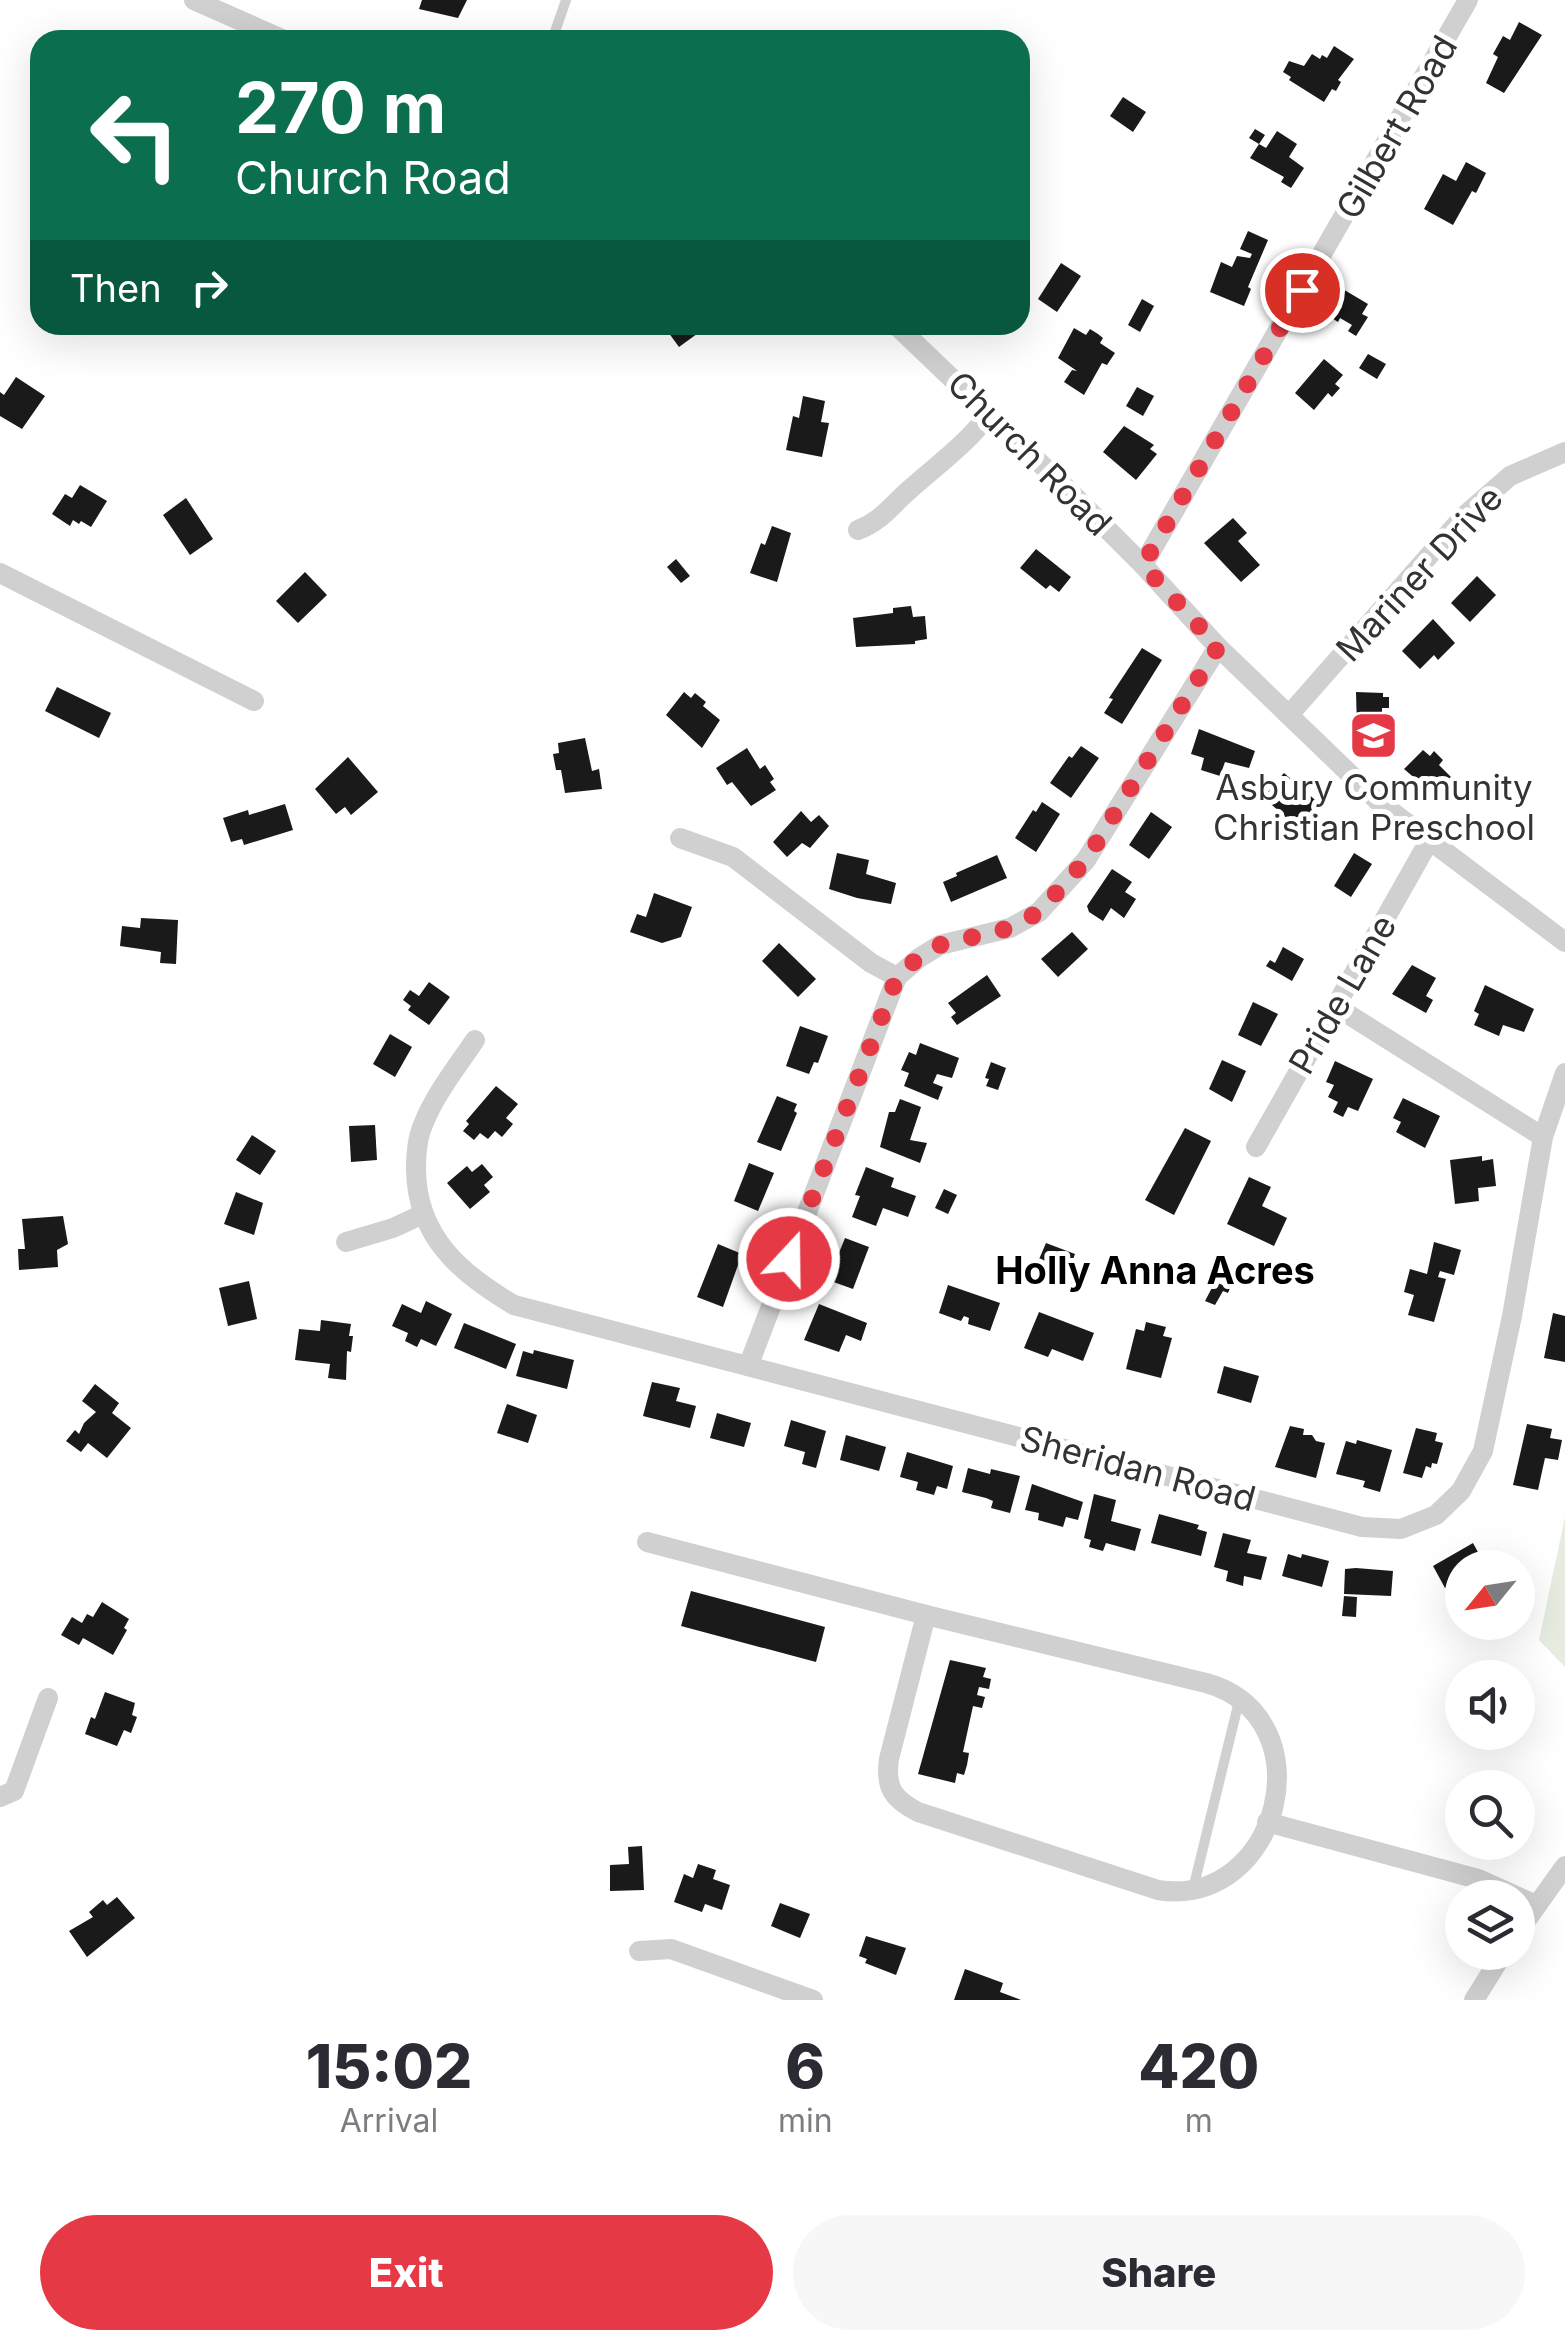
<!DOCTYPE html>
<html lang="en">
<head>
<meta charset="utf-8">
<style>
  :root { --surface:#fff; --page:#f7f7f7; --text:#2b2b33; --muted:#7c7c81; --accent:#e63946 }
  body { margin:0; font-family:Inter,sans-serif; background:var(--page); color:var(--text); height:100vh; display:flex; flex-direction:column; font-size:38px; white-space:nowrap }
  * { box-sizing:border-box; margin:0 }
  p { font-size:32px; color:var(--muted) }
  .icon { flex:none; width:55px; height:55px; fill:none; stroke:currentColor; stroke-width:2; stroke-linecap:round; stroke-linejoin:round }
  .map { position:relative; height:2000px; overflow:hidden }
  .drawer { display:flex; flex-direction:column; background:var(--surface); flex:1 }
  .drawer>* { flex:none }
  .guide { position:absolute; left:30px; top:30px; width:1000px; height:305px; border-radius:30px; box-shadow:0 10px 40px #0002; background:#0b6e4f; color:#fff; overflow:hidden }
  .needle { width:65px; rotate:240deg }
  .buttons { position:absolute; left:1445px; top:1550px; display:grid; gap:20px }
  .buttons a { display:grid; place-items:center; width:90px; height:90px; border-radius:50%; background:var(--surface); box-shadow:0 10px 40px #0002; font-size:50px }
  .pin { position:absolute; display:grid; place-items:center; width:85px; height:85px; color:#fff; margin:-42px; border:5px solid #fff; border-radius:50%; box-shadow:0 2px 10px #0007 }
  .me { position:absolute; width:110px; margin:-55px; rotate:21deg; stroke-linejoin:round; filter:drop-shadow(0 0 8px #0008) }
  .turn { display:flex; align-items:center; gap:35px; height:210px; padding:0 40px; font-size:45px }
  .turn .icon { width:130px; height:130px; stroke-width:2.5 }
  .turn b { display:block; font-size:70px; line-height:85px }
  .then { display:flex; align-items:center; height:95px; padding:0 40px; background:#0003; gap:20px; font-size:38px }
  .eta { display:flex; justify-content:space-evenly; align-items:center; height:170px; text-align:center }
  .eta b { font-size:60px; font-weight:800; line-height:70px }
  .button { display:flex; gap:20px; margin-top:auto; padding:20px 40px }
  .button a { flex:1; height:115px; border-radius:60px; background:var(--accent); color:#fff; font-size:40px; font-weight:800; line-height:115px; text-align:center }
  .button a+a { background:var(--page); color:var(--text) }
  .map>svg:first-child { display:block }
  .green { fill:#e6ecdf }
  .building { fill:#1a1a1a }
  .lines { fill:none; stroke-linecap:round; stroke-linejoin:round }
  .lane { stroke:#d0d0d0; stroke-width:10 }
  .street { stroke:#d0d0d0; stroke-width:20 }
  .route { stroke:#e63946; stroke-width:18; stroke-dasharray:0 32.4 }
  .labels { text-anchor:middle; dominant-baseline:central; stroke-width:10; stroke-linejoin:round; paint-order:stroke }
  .street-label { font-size:35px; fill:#333; stroke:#fff }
  .poi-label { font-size:35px; fill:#333; stroke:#fff }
  .neighbourhood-label { font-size:38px; font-weight:bold; fill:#000; stroke:#fff }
</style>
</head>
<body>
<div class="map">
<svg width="1565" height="2000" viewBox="0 0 1565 2000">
  <rect width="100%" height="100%" fill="#fff"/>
  <polygon class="green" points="1565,1517 1565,1667 1539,1640"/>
  <g class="building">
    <polygon points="422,0 467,0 458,18 419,9"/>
    <polygon points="1519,22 1542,35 1504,93 1486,83 1498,57 1493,54 1503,36 1510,40"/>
    <polygon points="89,32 91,40 41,40 41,37"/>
    <polygon points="1334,46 1354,59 1338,80 1341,82 1336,91 1332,89 1324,102 1289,80 1291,77 1283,72 1289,61 1304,66 1312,54 1320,59 1322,55 1327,58"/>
    <polygon points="1123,97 1146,112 1133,132 1110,116"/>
    <polygon points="1255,129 1265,135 1259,144 1266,148 1277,131 1297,144 1289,157 1304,168 1291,188 1281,182 1284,177 1250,158 1259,144 1249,138"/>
    <polygon points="1466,162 1486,173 1476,193 1472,191 1453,225 1424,209 1443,174 1456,181"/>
    <polygon points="1248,231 1268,240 1248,287 1251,289 1244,306 1210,292 1221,262 1232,267 1237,256 1250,258 1252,254 1240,249"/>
    <polygon points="1061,263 1081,276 1057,312 1038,299"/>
    <polygon points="1336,285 1368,304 1362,314 1368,317 1356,336 1348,331 1352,325 1340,318 1338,322 1330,317 1333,313 1323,307"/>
    <polygon points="1142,299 1154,306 1140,332 1128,325"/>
    <polygon points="663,325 696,325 701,331 679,347"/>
    <polygon points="1074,328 1086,335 1090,329 1098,334 1103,338 1100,343 1115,353 1107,365 1102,363 1084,395 1064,382 1072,370 1077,371 1058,358"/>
    <polygon points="1368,354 1386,364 1377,379 1359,368"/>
    <polygon points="1324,359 1343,375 1335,384 1340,388 1332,397 1328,393 1314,410 1295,393"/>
    <polygon points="16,377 45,396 22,429 0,416 0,392 4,395"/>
    <polygon points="1137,387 1154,396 1143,416 1126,406"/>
    <polygon points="803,396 825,401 821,422 829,423 822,457 786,450 793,416 799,418"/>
    <polygon points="1124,426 1151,443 1154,445 1150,449 1157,454 1136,480 1103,452"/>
    <polygon points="80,485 107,501 91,527 81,521 79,524 73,520 70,526 52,514 65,494 72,498"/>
    <polygon points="186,498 213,539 190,555 163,515"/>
    <polygon points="1233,518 1247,533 1238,541 1260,565 1241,582 1204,543"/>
    <polygon points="772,526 791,533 777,582 750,573 761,543 765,545"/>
    <polygon points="1036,549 1071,577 1059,592 1050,585 1046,589 1020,568"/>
    <polygon points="676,559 690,576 681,583 667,567"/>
    <polygon points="305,572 327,595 298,623 276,601"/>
    <polygon points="1477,576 1496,595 1470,622 1451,603"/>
    <polygon points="911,606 913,617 925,616 927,639 915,641 915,644 856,647 853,618 893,613 893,608"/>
    <polygon points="1433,619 1455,643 1438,660 1434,655 1420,669 1402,651"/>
    <polygon points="1142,648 1162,660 1122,724 1104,713 1113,699 1109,698"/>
    <polygon points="57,687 111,713 99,738 45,711"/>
    <polygon points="684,692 691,698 695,693 706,702 703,706 720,720 702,748 666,715"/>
    <polygon points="1356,692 1383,693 1383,697 1389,697 1389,708 1382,708 1382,729 1357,728"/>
    <polygon points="1199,729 1255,751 1249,768 1225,762 1220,776 1201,770 1204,758 1191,754"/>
    <polygon points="585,738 592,771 599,769 602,789 565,793 561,770 556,770 553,754 559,753 558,743"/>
    <polygon points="1081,746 1099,758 1071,798 1050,783 1069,756 1072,758"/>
    <polygon points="747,748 760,769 765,765 774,779 770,782 776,790 751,806 732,782 727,785 716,768"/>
    <polygon points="1423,750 1430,756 1434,751 1443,760 1439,765 1455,781 1438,798 1404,769"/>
    <polygon points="348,757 378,792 351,815 345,807 336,814 315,789"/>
    <polygon points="1284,773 1321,805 1305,825 1294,816 1290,821 1263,797"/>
    <polygon points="1042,802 1060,814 1036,852 1015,838 1033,810 1036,812"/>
    <polygon points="285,804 293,830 244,845 242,839 231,842 223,818 248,810 249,815"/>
    <polygon points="801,811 811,822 819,815 829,826 810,848 802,843 787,857 773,842"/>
    <polygon points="1151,812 1172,827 1149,859 1129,845"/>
    <polygon points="837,853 869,860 866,874 896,883 891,904 857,898 829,889"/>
    <polygon points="1354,853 1372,864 1351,897 1334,886"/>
    <polygon points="997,855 1007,878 951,902 943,882 957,876 956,873"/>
    <polygon points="1112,869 1132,882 1125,892 1136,899 1124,918 1111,908 1103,921 1089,912 1087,906"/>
    <polygon points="654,893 692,907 681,937 662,943 630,932 637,914 646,917"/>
    <polygon points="141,918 178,920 176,964 160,963 161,952 120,946 122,926 140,928"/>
    <polygon points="1072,932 1088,949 1058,977 1041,959"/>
    <polygon points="779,943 816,979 798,997 762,961"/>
    <polygon points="1283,947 1304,959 1292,981 1266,966 1270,960 1275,963"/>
    <polygon points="1412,965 1436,978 1426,996 1433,1000 1426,1013 1392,994"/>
    <polygon points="987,975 1001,996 957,1025 951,1017 956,1013 948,1003"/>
    <polygon points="429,982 450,997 429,1025 408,1010 411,1006 403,1000 410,990 419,996"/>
    <polygon points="1485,985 1534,1009 1524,1032 1503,1025 1499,1036 1474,1025 1479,1014 1474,1011"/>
    <polygon points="1253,1002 1278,1014 1261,1046 1238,1035"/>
    <polygon points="800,1026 828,1036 818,1063 814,1062 809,1074 786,1066"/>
    <polygon points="390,1034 412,1047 395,1077 373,1064"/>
    <polygon points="920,1043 959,1058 952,1078 937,1074 933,1083 943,1087 938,1100 904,1086 909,1073 901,1070 909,1052 916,1055"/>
    <polygon points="1222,1060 1246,1071 1232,1102 1209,1089"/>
    <polygon points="1335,1061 1373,1079 1358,1111 1348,1107 1343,1117 1333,1112 1338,1102 1328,1097 1334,1085 1326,1082"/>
    <polygon points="991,1062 1006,1068 998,1090 986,1086 989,1079 985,1078"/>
    <polygon points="496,1086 518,1104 506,1118 513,1124 502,1137 495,1131 488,1139 480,1133 474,1140 463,1131 469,1124 466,1121"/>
    <polygon points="777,1096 797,1104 794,1111 797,1113 781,1151 757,1142"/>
    <polygon points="1403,1098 1440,1116 1425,1148 1396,1132 1401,1122 1393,1118"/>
    <polygon points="900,1099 921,1107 910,1140 927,1143 920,1163 880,1147 889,1112 895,1112"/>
    <polygon points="375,1125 377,1160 351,1162 349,1126"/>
    <polygon points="1185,1128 1211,1141 1174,1215 1145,1200"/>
    <polygon points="252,1135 276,1151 260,1175 236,1160"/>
    <polygon points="1482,1156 1482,1161 1493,1159 1496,1186 1478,1188 1479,1201 1455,1204 1450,1160"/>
    <polygon points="749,1163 774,1173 758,1211 734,1201"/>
    <polygon points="482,1164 493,1177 484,1185 490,1192 470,1209 447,1183 467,1166 472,1172"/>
    <polygon points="866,1167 894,1178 891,1187 916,1196 908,1217 883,1208 876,1226 852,1217 860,1196 855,1195"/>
    <polygon points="1249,1177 1271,1187 1262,1206 1287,1218 1274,1246 1227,1224"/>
    <polygon points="944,1189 957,1195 948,1214 935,1208"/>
    <polygon points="236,1192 263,1203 254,1235 224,1224"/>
    <polygon points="63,1216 68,1244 57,1250 58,1267 19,1270 18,1249 25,1249 22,1219"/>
    <polygon points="845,1238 869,1247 853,1289 828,1280"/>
    <polygon points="1434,1242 1461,1250 1454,1275 1440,1271 1438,1277 1446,1279 1434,1322 1408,1315 1414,1295 1404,1292 1410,1269 1427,1274"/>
    <polygon points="1046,1243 1075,1254 1067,1276 1037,1264"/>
    <polygon points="718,1244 742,1254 723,1307 697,1297"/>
    <polygon points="249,1281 257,1319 228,1326 219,1288"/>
    <polygon points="1215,1282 1230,1288 1228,1293 1223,1291 1215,1305 1205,1301"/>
    <polygon points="948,1285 1000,1303 990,1331 968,1324 969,1318 964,1316 961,1321 939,1313"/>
    <polygon points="426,1301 452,1314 436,1346 421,1339 417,1347 405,1341 408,1333 392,1326 402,1304 421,1313"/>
    <polygon points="819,1304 867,1323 861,1341 846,1335 839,1352 804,1340"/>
    <polygon points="1039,1312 1094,1333 1083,1361 1052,1349 1048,1357 1024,1348"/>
    <polygon points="1553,1313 1565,1316 1565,1362 1544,1358"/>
    <polygon points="321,1320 351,1324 349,1336 353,1336 351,1352 347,1351 346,1380 328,1378 330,1364 295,1360 299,1329 320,1331"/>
    <polygon points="1146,1322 1166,1327 1163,1336 1172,1338 1161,1378 1126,1369 1136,1329 1144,1331"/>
    <polygon points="464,1323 516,1344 506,1369 454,1348"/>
    <polygon points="534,1350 574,1360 567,1389 516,1376 523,1351 533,1354"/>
    <polygon points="1224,1366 1259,1376 1251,1403 1217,1393"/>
    <polygon points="652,1382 680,1388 676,1401 696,1406 690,1428 643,1416"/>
    <polygon points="95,1384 119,1403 112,1413 131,1428 107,1458 88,1443 81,1452 66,1441 75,1430 79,1434 84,1423 96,1412 82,1401"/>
    <polygon points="507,1404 537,1415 528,1443 497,1433"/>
    <polygon points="717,1413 751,1423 744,1447 710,1438"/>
    <polygon points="791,1420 826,1431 816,1468 802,1464 805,1452 784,1446"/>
    <polygon points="1527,1424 1552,1429 1550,1438 1562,1440 1558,1460 1545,1458 1538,1490 1513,1485"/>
    <polygon points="1290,1426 1304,1429 1303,1435 1312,1435 1316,1441 1325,1443 1316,1478 1275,1467"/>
    <polygon points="1416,1428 1437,1433 1435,1441 1443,1443 1437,1464 1432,1463 1431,1468 1426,1466 1422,1478 1403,1473"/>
    <polygon points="846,1435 886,1447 879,1471 840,1460"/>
    <polygon points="1357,1440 1392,1450 1380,1492 1363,1487 1365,1481 1336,1474 1346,1441 1356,1444"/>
    <polygon points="907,1452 953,1466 947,1489 937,1486 934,1495 916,1490 918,1482 900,1477"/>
    <polygon points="968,1468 990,1474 991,1469 1020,1476 1010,1513 991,1508 993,1501 986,1498 962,1492"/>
    <polygon points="1032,1484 1083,1502 1078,1520 1066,1517 1063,1527 1038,1520 1039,1513 1025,1510"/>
    <polygon points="1094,1494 1116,1500 1111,1521 1141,1529 1135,1551 1106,1543 1103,1551 1089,1547 1091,1540 1084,1538"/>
    <polygon points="1159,1514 1199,1525 1197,1529 1207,1532 1201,1556 1151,1543"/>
    <polygon points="1223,1533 1251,1540 1247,1553 1267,1557 1261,1580 1244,1576 1243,1586 1226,1581 1228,1571 1214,1567"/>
    <polygon points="1473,1543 1485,1565 1462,1568 1462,1578 1445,1588 1433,1566"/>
    <polygon points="1288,1554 1301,1558 1302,1554 1329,1561 1322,1587 1282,1576"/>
    <polygon points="1356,1568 1393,1571 1391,1596 1344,1594 1345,1569"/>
    <polygon points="691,1591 825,1627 816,1662 681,1626"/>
    <polygon points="1344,1596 1357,1597 1356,1617 1342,1616"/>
    <polygon points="102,1602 129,1619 124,1628 127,1630 113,1655 83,1638 79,1645 61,1635 72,1617 82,1623 87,1614 93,1617"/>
    <polygon points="950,1660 986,1668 983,1677 991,1679 989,1689 979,1687 977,1695 985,1697 982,1708 973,1706 963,1752 969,1753 967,1765 964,1775 957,1773 955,1783 918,1774"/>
    <polygon points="105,1692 135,1703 132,1715 137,1717 131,1733 124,1730 117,1746 85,1734 91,1717 95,1719"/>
    <polygon points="642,1846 644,1890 610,1891 610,1865 629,1864 628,1847"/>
    <polygon points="698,1864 716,1870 713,1879 730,1885 722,1910 705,1904 702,1912 674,1902 684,1874 693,1878"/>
    <polygon points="117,1897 135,1918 87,1957 69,1931 93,1917 89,1912 103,1900 107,1905"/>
    <polygon points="780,1903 810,1914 800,1938 771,1926"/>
    <polygon points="866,1936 906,1948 896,1975 865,1963 867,1959 859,1956"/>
    <polygon points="965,1969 1003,1983 1000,1992 1021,2000 954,2000"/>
  </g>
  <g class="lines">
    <g class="lane">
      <polyline points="552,40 566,0"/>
      <polyline points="1193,1889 1240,1697"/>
    </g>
    <g class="street">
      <polyline points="194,0 284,40"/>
      <polyline points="896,325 1066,488 1143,565 1218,647 1379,802 1565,942"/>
      <path d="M858,530C880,522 890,507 908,491C937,465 966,445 990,413"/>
      <polyline points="1143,565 1468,0"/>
      <polyline points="0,573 254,701"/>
      <polyline points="1289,715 1463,517 1510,476 1565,452"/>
      <polyline points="680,838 733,857 871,963 897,977"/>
      <polyline points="1335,1006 1543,1137"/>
      <path d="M475,1040C457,1067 435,1094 423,1125C417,1138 416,1156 416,1170C417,1237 461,1274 514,1305L1362,1527L1401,1529L1436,1515L1461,1491L1483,1451L1512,1316L1543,1137L1565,1073"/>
      <polyline points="1256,1147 1429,841"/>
      <polyline points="346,1242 393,1228 423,1214"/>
      <polyline points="749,1364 897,977 919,958 940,945 1010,928 1039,912 1086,860 1218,647"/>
      <polyline points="647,1542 926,1615"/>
      <path d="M926,1615L1206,1683C1328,1717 1280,1909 1158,1890L918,1812C893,1799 885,1788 889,1759Z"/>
      <polyline points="0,1797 14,1791 48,1698"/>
      <polyline points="1267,1822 1478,1879 1536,1905"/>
      <polyline points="1518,1932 1565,1866"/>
      <polyline points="639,1951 671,1949 813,2000"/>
      <polyline points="1474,2000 1504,1952"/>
    </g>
  </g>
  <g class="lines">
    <polyline class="route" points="789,1259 897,977 918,958 940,945 1010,928 1039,912 1086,860 1218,647 1143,565 1302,290"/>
  </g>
  <defs>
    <symbol id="school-square" viewBox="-11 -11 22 22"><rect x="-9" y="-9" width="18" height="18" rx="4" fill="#e63946" stroke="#fff"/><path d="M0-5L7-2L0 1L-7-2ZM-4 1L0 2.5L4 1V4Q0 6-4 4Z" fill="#fff"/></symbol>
  </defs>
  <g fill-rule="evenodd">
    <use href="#school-square" x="1346" y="708" width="55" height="55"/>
  </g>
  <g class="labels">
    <g class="street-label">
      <text transform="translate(1396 127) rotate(-60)">Gilbert Road</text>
      <text transform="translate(1030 453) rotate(45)">Church Road</text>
      <text transform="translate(1419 573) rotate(-47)">Mariner Drive</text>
      <text transform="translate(1342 994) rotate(-60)">Pride Lane</text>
      <text transform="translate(1138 1468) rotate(15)">Sheridan Road</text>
    </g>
    <g class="poi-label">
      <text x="1374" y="787">Asbury Community<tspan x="1374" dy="40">Christian Preschool</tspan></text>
    </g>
    <g class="neighbourhood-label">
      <text x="1155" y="1270">Holly Anna Acres</text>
    </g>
  </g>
</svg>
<div class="buttons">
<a><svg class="needle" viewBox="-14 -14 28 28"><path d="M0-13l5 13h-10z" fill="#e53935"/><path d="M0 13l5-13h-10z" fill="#7c7c81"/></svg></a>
<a><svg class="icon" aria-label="sound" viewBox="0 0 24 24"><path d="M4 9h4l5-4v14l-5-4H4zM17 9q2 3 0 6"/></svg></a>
<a><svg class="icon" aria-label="search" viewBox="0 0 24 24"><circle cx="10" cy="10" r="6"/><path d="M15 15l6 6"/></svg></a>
<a><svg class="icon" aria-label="layers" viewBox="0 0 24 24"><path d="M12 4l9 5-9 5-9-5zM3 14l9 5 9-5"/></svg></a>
</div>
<div class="pin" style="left:1302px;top:290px;background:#d93025"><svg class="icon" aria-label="arrive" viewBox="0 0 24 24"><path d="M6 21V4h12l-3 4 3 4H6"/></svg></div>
<svg class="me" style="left:789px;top:1259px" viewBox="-20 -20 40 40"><circle r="17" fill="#e63946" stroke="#fff" stroke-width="3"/><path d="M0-11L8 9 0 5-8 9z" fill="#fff"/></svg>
<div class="guide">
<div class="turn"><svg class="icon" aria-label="left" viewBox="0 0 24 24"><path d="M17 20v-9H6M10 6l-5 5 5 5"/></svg><div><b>270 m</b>Church Road</div></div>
<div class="then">Then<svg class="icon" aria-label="right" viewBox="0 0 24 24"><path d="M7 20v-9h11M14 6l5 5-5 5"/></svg></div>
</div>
</div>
<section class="drawer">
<div class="eta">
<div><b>15:02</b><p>Arrival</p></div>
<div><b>6</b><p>min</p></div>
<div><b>420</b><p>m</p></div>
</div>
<div class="button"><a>Exit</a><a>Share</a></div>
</section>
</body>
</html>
